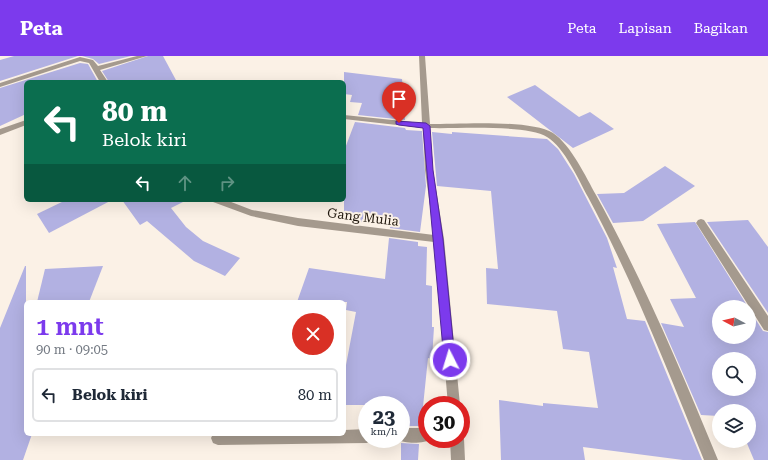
<!DOCTYPE html>
<html lang="id">
<head>
<meta charset="utf-8">
<style>
  :root { --surface:#fff; --page:#f6f6f7; --text:#1f2937; --muted:#747a83; --line:#e0e1e3; --accent:#7c3aed }
  body { margin:0; font-family:"Roboto Serif",serif; background:var(--page); color:var(--text); height:100vh; display:flex; flex-direction:column; font-size:15px; white-space:nowrap }
  * { box-sizing:border-box; margin:0 }
  p { font-size:13px; color:var(--muted) }
  .icon { flex:none; width:22px; height:22px; fill:none; stroke:currentColor; stroke-width:2; stroke-linecap:round; stroke-linejoin:round }
  .map { position:relative; flex:1; overflow:hidden }
  .drawer { position:absolute; left:24px; top:244px; width:322px; height:136px; display:flex; flex-direction:column; background:var(--surface); border-radius:6px; box-shadow:0 4px 16px #0002 }
  .drawer>* { flex:none }
  .top-card { position:absolute; left:24px; top:24px; width:322px; height:122px; border-radius:6px; box-shadow:0 4px 16px #0002; background:#0b6e4f; color:#fff; overflow:hidden }
  .needle { width:26px; rotate:277deg }
  .buttons { position:absolute; left:712px; top:244px; display:grid; gap:8px }
  .buttons a { display:grid; place-items:center; width:44px; height:44px; border-radius:50%; background:var(--surface); box-shadow:0 4px 16px #0002; font-size:20px }
  .speed { position:absolute; left:358px; top:340px; display:flex; gap:8px; font-size:20px; font-weight:700; text-align:center }
  .speed>* { display:grid; place-content:center; width:52px; height:52px; border-radius:50%; background:var(--surface); box-shadow:0 4px 16px #0002; line-height:1 }
  .speed small { font-size:10px; font-weight:400 }
  .speed .limit { border:6px solid #d22; background:#fff; color:#111 }
  .pin { position:absolute; display:grid; place-items:center; width:34px; height:34px; color:#fff; margin:-41px -17px; border-radius:50% 50% 50% 0; rotate:-45deg; box-shadow:0 0 4px #0007 }
  .pin .icon { rotate:45deg }
  .me { position:absolute; width:44px; margin:-22px; rotate:355deg; stroke-linejoin:round; filter:drop-shadow(0 0 3px #0008) }
  .turn { display:flex; align-items:center; gap:14px; height:84px; padding:0 12px; font-size:18px }
  .turn .icon { width:52px; height:52px; stroke-width:2.5 }
  .turn b { display:block; font-size:28px; line-height:34px }
  .lanes { display:flex; align-items:center; height:38px; padding:0 12px; background:#0003; justify-content:center; gap:20px; direction:ltr }
  .lanes .off { opacity:.35 }
  .round { display:grid; place-items:center; flex:none; width:42px; height:42px; border-radius:21px; background:var(--page) }
  .summary { display:flex; align-items:center; justify-content:space-between; height:68px; padding:0 12px }
  h1 { font-size:24px; font-weight:600; line-height:30px; color:var(--accent) }
  ul { padding:0; list-style:none }
  li { display:flex; align-items:center; gap:12px; height:54px; margin:0 8px 6px; padding:0 4px; border:2px solid var(--line); border-radius:6px }
  li div { flex:1 }
  li b { display:block; font-size:15px }
  li em { font-style:normal }
  header { display:flex; align-items:center; gap:24px; box-sizing:border-box; height:56px; padding:0 20px; background:var(--accent); color:#fff }
  header strong { font-size:19px }
  nav { display:flex; gap:22px; margin-inline-start:auto; font-size:14px }
  .map>svg:first-child { display:block }
  .building { fill:#b2b1e2; fill-rule:evenodd }
  .lines { fill:none; stroke-linecap:round; stroke-linejoin:round }
  .street { fill:#a59a8e; fill-rule:evenodd }
  .route { fill:#7c3aed; stroke:#51269a }
  .labels { text-anchor:middle; dominant-baseline:central; stroke-width:4; stroke-linejoin:round; paint-order:stroke }
  .street-label { font-size:13px; fill:#21180e; stroke:#fbf1e6 }
</style>
</head>
<body>
<header>
<strong>Peta</strong>
<nav><a>Peta</a><a>Lapisan</a><a>Bagikan</a></nav>
</header>
<div class="map">
<svg width="768" height="404" viewBox="0 0 768 404">
  <rect width="100%" height="100%" fill="#fbf1e6"/>
  <g class="building">
    <polygon points="14,0 78,0 0,25 0,4"/>
    <polygon points="82,0 131,0 99,8 93,3"/>
    <polygon points="148,0 163,0 177,26 109,26 102,15"/>
    <polygon points="80,7 88,8 98,26 26,26 26,58 0,70 0,32"/>
    <polygon points="344,16 402,23 405,64 358,59 362,47 350,46 352,39 344,38"/>
    <polygon points="535,29 579,61 590,56 614,73 573,92 507,41"/>
    <polygon points="355,66 405,72 406,74 422,75 426,130 420,176 390,172 390,169 351,165 351,161 344,161 344,95"/>
    <polygon points="432,76 452,78 452,76 547,83 558,93 574,118 607,182 617,212 613,211 627,263 645,265 702,404 683,404 583,391 585,404 501,404 499,344 543,350 543,347 598,352 589,296 563,293 557,255 487,248 486,212 498,213 491,135 437,130"/>
    <polygon points="665,110 695,130 643,165 613,167 597,138 624,137"/>
    <polygon points="66,144 112,144 49,177 37,158"/>
    <polygon points="122,144 187,144 171,152 186,171 203,185 240,202 225,220 194,205 147,165 140,169"/>
    <polygon points="748,164 768,191 768,257 707,166"/>
    <path d="M695,166L748,251H719V281H749V253L763,275L768,276V404H754L746,385H749V355H719V360L701,359L661,267L684,271L670,243L696,242L657,168ZM719,303H749V333H719Z"/>
    <polygon points="389,182 418,186 418,190 427,191 426,229 432,230 432,271 434,271 432,303 428,302 421,370 401,370 401,349 344,349 344,309 346,309 356,256 346,254 347,246 297,246 309,212 385,223"/>
    <polygon points="25,210 26,210 26,378 32,378 23,404 0,404 0,272"/>
    <polygon points="103,210 89,246 37,246 45,213"/>
    <polygon points="401,387 419,388 418,404 401,404"/>
  </g>
  <g class="lines">
    <g class="street">
      <polygon points="137,0 147,0 100,14 108,26 100,26 89,7 80,5 0,31 0,27 80,1 93,4 98,10"/>
      <path d="M419,0H425L430,68C459,68 530,63 553,77C571,89 586,121 596,139C643,224 681,314 718,404H704C668,315 633,225 588,141C578,123 565,92 547,81C527,68 457,73 430,72L433,114L444,183L460,349H448L434,186L298,170L251,160L213,146L211,144H226L252,154L298,162L434,179L425,114L423,72L344,63V59L422,67Z"/>
      <polygon points="26,64 26,69 0,79 0,73"/>
      <polygon points="701,163 704,164 768,260 768,275 764,274 698,170 696,167 698,164"/>
      <path d="M401,372H427V383H432C424,388 404,388 396,383H401Z"/>
      <polygon points="367,373 367,383 372,383 367,387 218,389 213,387 211,382 213,378 344,378 344,374"/>
      <polygon points="461,378 464,383 465,404 451,404 450,383 461,383"/>
    </g>
  </g>
  <polygon class="route" points="396,65 426,67 430,70 433,114 443,183 455,304 453,307 450,309 446,307 444,304 423,72 399,69 396,68"/>
  <g class="labels">
    <g class="street-label">
      <text transform="translate(363 161) rotate(7)">Gang Mulia</text>
    </g>
  </g>
</svg>
<div class="buttons">
<a><svg class="needle" viewBox="-14 -14 28 28"><path d="M0-13l5 13h-10z" fill="#e53935"/><path d="M0 13l5-13h-10z" fill="#747a83"/></svg></a>
<a><svg class="icon" aria-label="search" viewBox="0 0 24 24"><circle cx="10" cy="10" r="6"/><path d="M15 15l6 6"/></svg></a>
<a><svg class="icon" aria-label="layers" viewBox="0 0 24 24"><path d="M12 4l9 5-9 5-9-5zM3 14l9 5 9-5"/></svg></a>
</div>
<div class="speed"><div>23<small>km/h</small></div><div class="limit">30</div></div>
<div class="pin" style="left:399px;top:67px;background:#d93025"><svg class="icon" aria-label="arrive" viewBox="0 0 24 24"><path d="M6 21V4h12l-3 4 3 4H6"/></svg></div>
<svg class="me" style="left:450px;top:304px" viewBox="-20 -20 40 40"><circle r="17" fill="#7c3aed" stroke="#fff" stroke-width="3"/><path d="M0-11L8 9 0 5-8 9z" fill="#fff"/></svg>
<div class="top-card">
<div class="turn"><svg class="icon" aria-label="left" viewBox="0 0 24 24"><path d="M17 20v-9H6M10 6l-5 5 5 5"/></svg><div><b>80 m</b>Belok kiri</div></div>
<div class="lanes"><svg class="icon" aria-label="left" viewBox="0 0 24 24"><path d="M17 20v-9H6M10 6l-5 5 5 5"/></svg><svg class="icon off" aria-label="ahead" viewBox="0 0 24 24"><path d="M12 20V5M6 11l6-6 6 6"/></svg><svg class="icon off" aria-label="right" viewBox="0 0 24 24"><path d="M7 20v-9h11M14 6l5 5-5 5"/></svg></div>
</div>
<section class="drawer">
<div class="summary"><div><h1>1 mnt</h1><p>90 m · 09:05</p></div><a class="round" style="background:#d93025;color:#fff"><svg class="icon" aria-label="close" viewBox="0 0 24 24"><path d="M6 6l12 12M18 6L6 18"/></svg></a></div>
<ul>
<li><svg class="icon" aria-label="left" viewBox="0 0 24 24"><path d="M17 20v-9H6M10 6l-5 5 5 5"/></svg><div><b>Belok kiri</b></div><em>80 m</em></li>
</ul>
</section>
</div>
</body>
</html>
